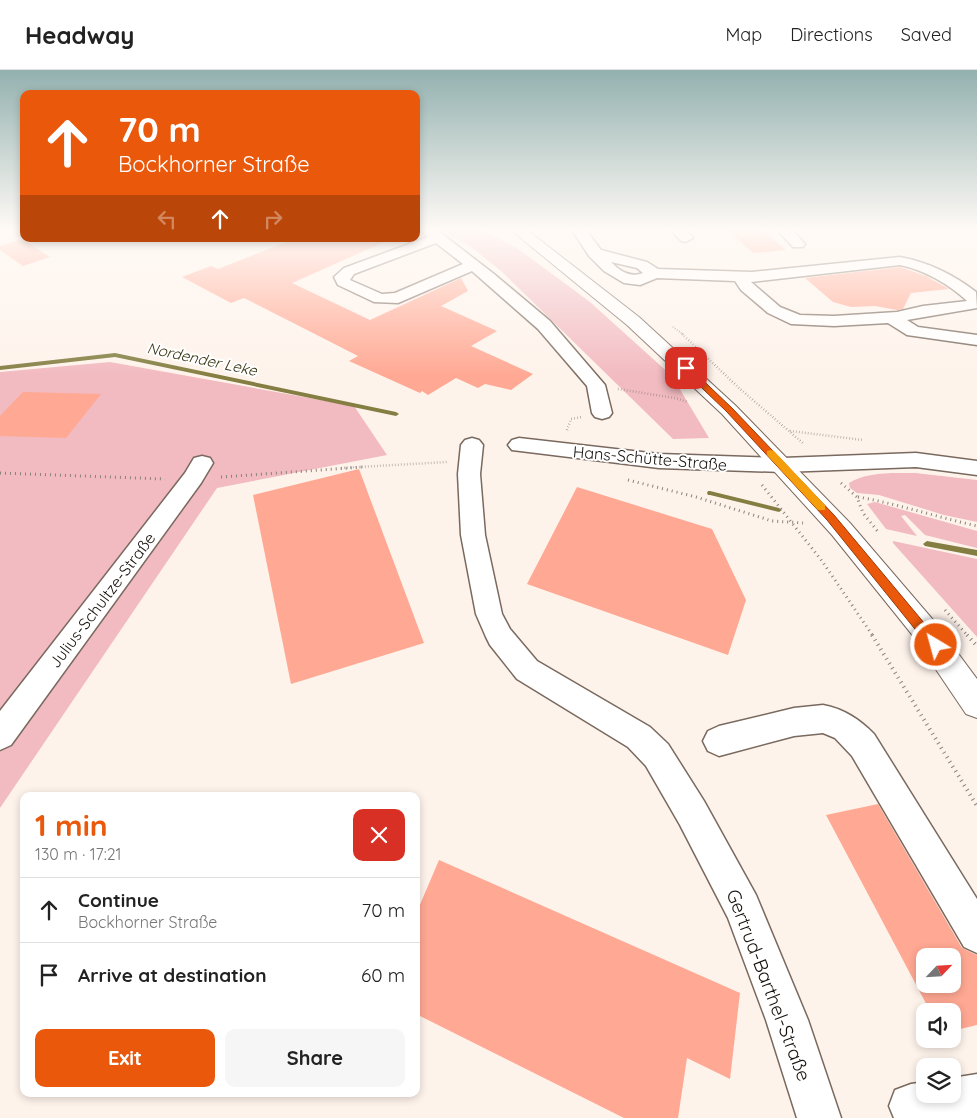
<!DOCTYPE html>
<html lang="en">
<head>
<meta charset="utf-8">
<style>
  :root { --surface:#fff; --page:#f6f6f6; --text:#222; --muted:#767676; --line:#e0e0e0; --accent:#ea580c }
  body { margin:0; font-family:Quicksand,sans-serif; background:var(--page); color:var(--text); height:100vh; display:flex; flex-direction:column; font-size:19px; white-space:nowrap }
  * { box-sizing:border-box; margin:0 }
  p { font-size:16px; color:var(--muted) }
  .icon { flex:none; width:28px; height:28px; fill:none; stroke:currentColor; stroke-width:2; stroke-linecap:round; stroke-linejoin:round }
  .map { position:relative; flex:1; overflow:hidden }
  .drawer { position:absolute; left:20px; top:722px; width:400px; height:305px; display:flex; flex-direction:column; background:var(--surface); border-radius:10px; box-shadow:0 2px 8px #0003 }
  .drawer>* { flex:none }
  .top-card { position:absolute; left:20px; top:20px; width:400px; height:152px; border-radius:10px; box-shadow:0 2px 8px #0003; background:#ea580c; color:#fff; overflow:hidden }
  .needle { width:32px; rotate:65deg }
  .fabs { position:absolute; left:916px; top:878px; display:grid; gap:10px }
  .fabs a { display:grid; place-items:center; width:45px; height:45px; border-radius:10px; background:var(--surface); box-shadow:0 2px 8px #0003; font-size:25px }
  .pin { position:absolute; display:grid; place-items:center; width:42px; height:42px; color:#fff; margin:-21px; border-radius:10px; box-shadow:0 2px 8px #0006 }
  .me { position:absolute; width:55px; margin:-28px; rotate:323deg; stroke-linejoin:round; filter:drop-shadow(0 0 4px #0008) }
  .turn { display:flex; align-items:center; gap:18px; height:105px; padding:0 15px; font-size:22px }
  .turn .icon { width:65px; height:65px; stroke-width:2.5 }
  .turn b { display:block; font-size:35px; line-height:42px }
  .lanes { display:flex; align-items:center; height:48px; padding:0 15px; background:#0003; justify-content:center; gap:25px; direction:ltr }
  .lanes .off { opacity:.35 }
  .round { display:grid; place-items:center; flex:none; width:52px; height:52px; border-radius:10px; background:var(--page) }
  .overview { display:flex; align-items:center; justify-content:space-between; height:85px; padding:0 15px }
  h1 { font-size:30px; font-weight:700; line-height:38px; color:var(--accent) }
  .button { display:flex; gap:10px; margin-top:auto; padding:10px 15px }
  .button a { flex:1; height:58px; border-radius:10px; background:var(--accent); color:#fff; font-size:20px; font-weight:700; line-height:58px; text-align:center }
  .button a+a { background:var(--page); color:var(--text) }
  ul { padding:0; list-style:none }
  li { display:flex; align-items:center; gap:15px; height:65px; padding:0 15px; border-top:1px solid var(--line) }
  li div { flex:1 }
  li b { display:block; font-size:19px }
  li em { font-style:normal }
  header { display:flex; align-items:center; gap:30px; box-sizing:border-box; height:70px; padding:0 25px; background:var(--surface); border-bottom:1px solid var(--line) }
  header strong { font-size:24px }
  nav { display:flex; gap:28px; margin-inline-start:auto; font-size:18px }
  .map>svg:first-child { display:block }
  .green { fill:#f2bac1 }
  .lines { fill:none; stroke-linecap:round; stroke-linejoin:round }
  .stream { fill:#847e42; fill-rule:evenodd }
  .building { fill:#ffa893; fill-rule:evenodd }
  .minor-casing { stroke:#79695e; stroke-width:3 }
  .major-casing { stroke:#79695e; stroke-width:2 }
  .path-far3 { stroke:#8a827c; stroke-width:2; stroke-dasharray:0.5 2; stroke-linecap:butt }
  .path-far2 { stroke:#8a827c; stroke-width:2.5; stroke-dasharray:0.5 2.5; stroke-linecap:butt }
  .path-far1 { stroke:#8a827c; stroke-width:3; stroke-dasharray:1 4; stroke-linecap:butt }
  .path { stroke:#8a827c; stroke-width:4; stroke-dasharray:1 4.5; stroke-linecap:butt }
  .minor { fill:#fff; fill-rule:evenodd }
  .major { fill:#fff; fill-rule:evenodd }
  .route { fill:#ea580c; stroke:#983908 }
  .slow { fill:#f59e0b }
  .labels { text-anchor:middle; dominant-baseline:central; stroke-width:4; stroke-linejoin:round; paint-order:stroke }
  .far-water-label { font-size:15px; font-style:italic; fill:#36340f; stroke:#fff }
  .street-label { font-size:16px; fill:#16100c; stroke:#fff }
  .near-street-label { font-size:19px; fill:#16100c; stroke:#fff }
</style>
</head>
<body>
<header>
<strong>Headway</strong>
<nav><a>Map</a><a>Directions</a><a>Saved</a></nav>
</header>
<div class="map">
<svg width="977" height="1048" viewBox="0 0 977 1048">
  <rect width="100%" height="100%" fill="#fef3eb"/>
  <g class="green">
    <polygon points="437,160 480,160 517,178 590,232 672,306 709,368 673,369 501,201 469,175"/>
    <polygon points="110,292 354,336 387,385 217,418 0,738 0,302"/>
    <path d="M891,403H915L977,410V452L944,445L879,425L857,423L850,418L849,413C862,405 876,404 891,403Z"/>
    <polygon points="875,432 977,461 977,478 925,465 905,445 901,446 917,466 886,459 867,434"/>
    <polygon points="893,471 977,489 977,567 893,473"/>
  </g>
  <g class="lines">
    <g class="stream">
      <polygon points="115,283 396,342 399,344 396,346 115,287 0,300 0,296"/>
      <polygon points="708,421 710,421 779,438 782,440 779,442 710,425 708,425 707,423"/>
      <polygon points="927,471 977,480 977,486 925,476 923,474"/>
    </g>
  </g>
  <g class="building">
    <polygon points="727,160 762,160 786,180 753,183"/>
    <polygon points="22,169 50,187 23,196 0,180 0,176"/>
    <polygon points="294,169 391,169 292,213 370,250 461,208 468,221 441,236 497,261 471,276 533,304 511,320 485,314 478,318 456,308 428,325 422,321 420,323 349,291 358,286 244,228 231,233 182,207 211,196 218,199"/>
    <polygon points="900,197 926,206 949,219 911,223 903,239 897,240 875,236 851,237 833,232 805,208"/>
    <polygon points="23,322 101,324 66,368 0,366 0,346"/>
    <polygon points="359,399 424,573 291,614 253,425"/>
    <polygon points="577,417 712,459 746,530 728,585 527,514"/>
    <path d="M878,734L962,878L977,885V955L952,961V941H930L826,745ZM925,886H952V914H925Z"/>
    <polygon points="439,790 740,923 730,1009 687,988 678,1048 624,1048 416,944 416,844"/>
  </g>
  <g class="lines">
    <defs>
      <g id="minor">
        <path d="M421,160H437L494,204L550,251L605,315L612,343L609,347L602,349L595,347L592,343L587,316L538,259L472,201L398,233L374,232L338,215L334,207L344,198L428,167ZM436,173L463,194L395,223L382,224L350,210L354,204Z"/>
        <path d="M572,160H586L601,180L647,192L658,199L752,202L900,187C928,192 954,205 976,222L977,238L907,250L918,257L977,265V275L907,265L888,253L834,256L791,254L768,243L741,220L735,211L657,208L640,215L624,213L604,201L589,186ZM611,192L637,198L643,203C630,208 620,201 611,192ZM900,195C924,200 949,214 967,231L923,236L897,242L834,246L800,245L780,237L751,212Z"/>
        <polygon points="671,160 686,160 693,168 686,172 681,171"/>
        <polygon points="777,160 792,160 805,174 803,177 793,177"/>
        <polygon points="472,368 479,370 483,375 480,404 485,465 502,544 510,559 537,591 650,657 668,674 704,731 756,825 808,950 841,1048 797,1048 766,950 728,848 680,755 646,696 628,677 517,609 490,575 486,567 476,544 461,465 458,404 461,375 465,370"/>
        <polygon points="519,368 659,384 783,388 916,383 977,391 977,405 916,397 783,402 659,398 512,380 508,375 512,370"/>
        <polygon points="202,386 210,388 213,393 201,413 11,675 0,680 0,641 185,403 194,388"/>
        <path d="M823,635C844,639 859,649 874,664L977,829V883L964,877L852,686L835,668L823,663L794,666L719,686L708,681L703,671L708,661L719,656L794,638Z"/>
        <polygon points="977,1004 977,1048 894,1048 889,1036 895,1020 911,1014 925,1012 925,1024 952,1024 952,1008"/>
      </g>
      <polygon id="major" points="511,160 527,160 639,247 736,336 850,453 934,551 977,609 977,648 966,644 914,567 832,465 722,344 627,255"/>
    </defs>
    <use href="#minor" class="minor-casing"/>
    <use href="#major" class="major-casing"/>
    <polyline class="path-far3" points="673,257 684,265"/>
    <g class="path-far2">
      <polyline points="682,264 739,318 804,374"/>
      <polyline points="618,319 675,328 688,332"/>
      <polyline points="567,360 571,349 581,347"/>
      <polyline points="790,361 863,370"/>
      <polyline points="341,398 447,392"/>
    </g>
    <g class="path-far1">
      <polyline points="0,403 165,409"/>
      <polyline points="221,407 363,397"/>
      <polyline points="628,410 696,427 772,451 803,453"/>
      <polyline points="841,413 857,427 863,443 879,463"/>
      <polyline points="762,415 822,491 873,566"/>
      <path d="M858,427C898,434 937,447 977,456"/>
      <polyline points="945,540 968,566"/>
    </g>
    <g class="path">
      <polyline points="872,565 977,736"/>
      <polyline points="967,565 977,576"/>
    </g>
    <use href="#minor" class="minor"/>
    <use href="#major" class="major"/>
  </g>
  <linearGradient id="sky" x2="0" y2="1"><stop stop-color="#93b1af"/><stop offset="0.52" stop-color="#fffaf6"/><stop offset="1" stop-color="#fffaf6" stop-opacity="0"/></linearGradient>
  <rect width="977" height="307" fill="url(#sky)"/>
  <polygon class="route" points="683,297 689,297 732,338 834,445 940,572 942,575 940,579 931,579 827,450 726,341 683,300"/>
  <polygon class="slow" points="771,380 774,381 825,435 825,440 818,440 767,385 767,381"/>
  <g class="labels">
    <g class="far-water-label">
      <text transform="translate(202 289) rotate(12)">Nordender Leke</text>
    </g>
    <g class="street-label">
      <text transform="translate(650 388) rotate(5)">Hans-Schütte-Straße</text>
      <text transform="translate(102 530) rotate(-53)">Julius-Schultze-Straße</text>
    </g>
    <g class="near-street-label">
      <text transform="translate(769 915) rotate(69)">Gertrud-Barthel-Straße</text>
    </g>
  </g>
</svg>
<div class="fabs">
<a><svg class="needle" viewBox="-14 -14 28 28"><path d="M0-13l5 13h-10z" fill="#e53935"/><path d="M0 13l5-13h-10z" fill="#767676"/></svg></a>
<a><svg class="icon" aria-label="sound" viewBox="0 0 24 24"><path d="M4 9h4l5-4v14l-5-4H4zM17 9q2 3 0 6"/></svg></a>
<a><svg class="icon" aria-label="layers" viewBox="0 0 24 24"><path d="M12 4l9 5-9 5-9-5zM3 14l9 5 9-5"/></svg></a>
</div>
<div class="pin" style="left:686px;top:298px;background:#d93025"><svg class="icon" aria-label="arrive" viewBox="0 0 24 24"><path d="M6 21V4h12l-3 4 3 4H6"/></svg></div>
<svg class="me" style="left:936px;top:575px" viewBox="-20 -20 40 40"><circle r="17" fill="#ea580c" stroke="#fff" stroke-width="3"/><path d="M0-11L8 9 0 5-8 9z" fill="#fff"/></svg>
<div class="top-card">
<div class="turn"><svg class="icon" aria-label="ahead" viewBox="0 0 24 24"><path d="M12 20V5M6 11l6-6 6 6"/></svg><div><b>70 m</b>Bockhorner Straße</div></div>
<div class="lanes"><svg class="icon off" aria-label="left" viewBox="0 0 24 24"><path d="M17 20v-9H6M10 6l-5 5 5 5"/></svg><svg class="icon" aria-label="ahead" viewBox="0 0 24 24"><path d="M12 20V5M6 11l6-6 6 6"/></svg><svg class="icon off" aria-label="right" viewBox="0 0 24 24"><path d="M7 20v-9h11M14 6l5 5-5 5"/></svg></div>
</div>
<section class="drawer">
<div class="overview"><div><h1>1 min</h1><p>130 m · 17:21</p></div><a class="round" style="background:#d93025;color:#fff"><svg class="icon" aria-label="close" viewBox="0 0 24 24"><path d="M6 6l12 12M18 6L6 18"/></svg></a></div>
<ul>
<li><svg class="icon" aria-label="ahead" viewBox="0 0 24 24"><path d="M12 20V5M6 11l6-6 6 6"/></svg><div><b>Continue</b><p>Bockhorner Straße</p></div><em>70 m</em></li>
<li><svg class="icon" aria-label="arrive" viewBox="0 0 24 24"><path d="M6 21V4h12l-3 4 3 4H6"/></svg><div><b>Arrive at destination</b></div><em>60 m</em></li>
</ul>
<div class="button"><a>Exit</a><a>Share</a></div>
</section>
</div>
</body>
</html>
